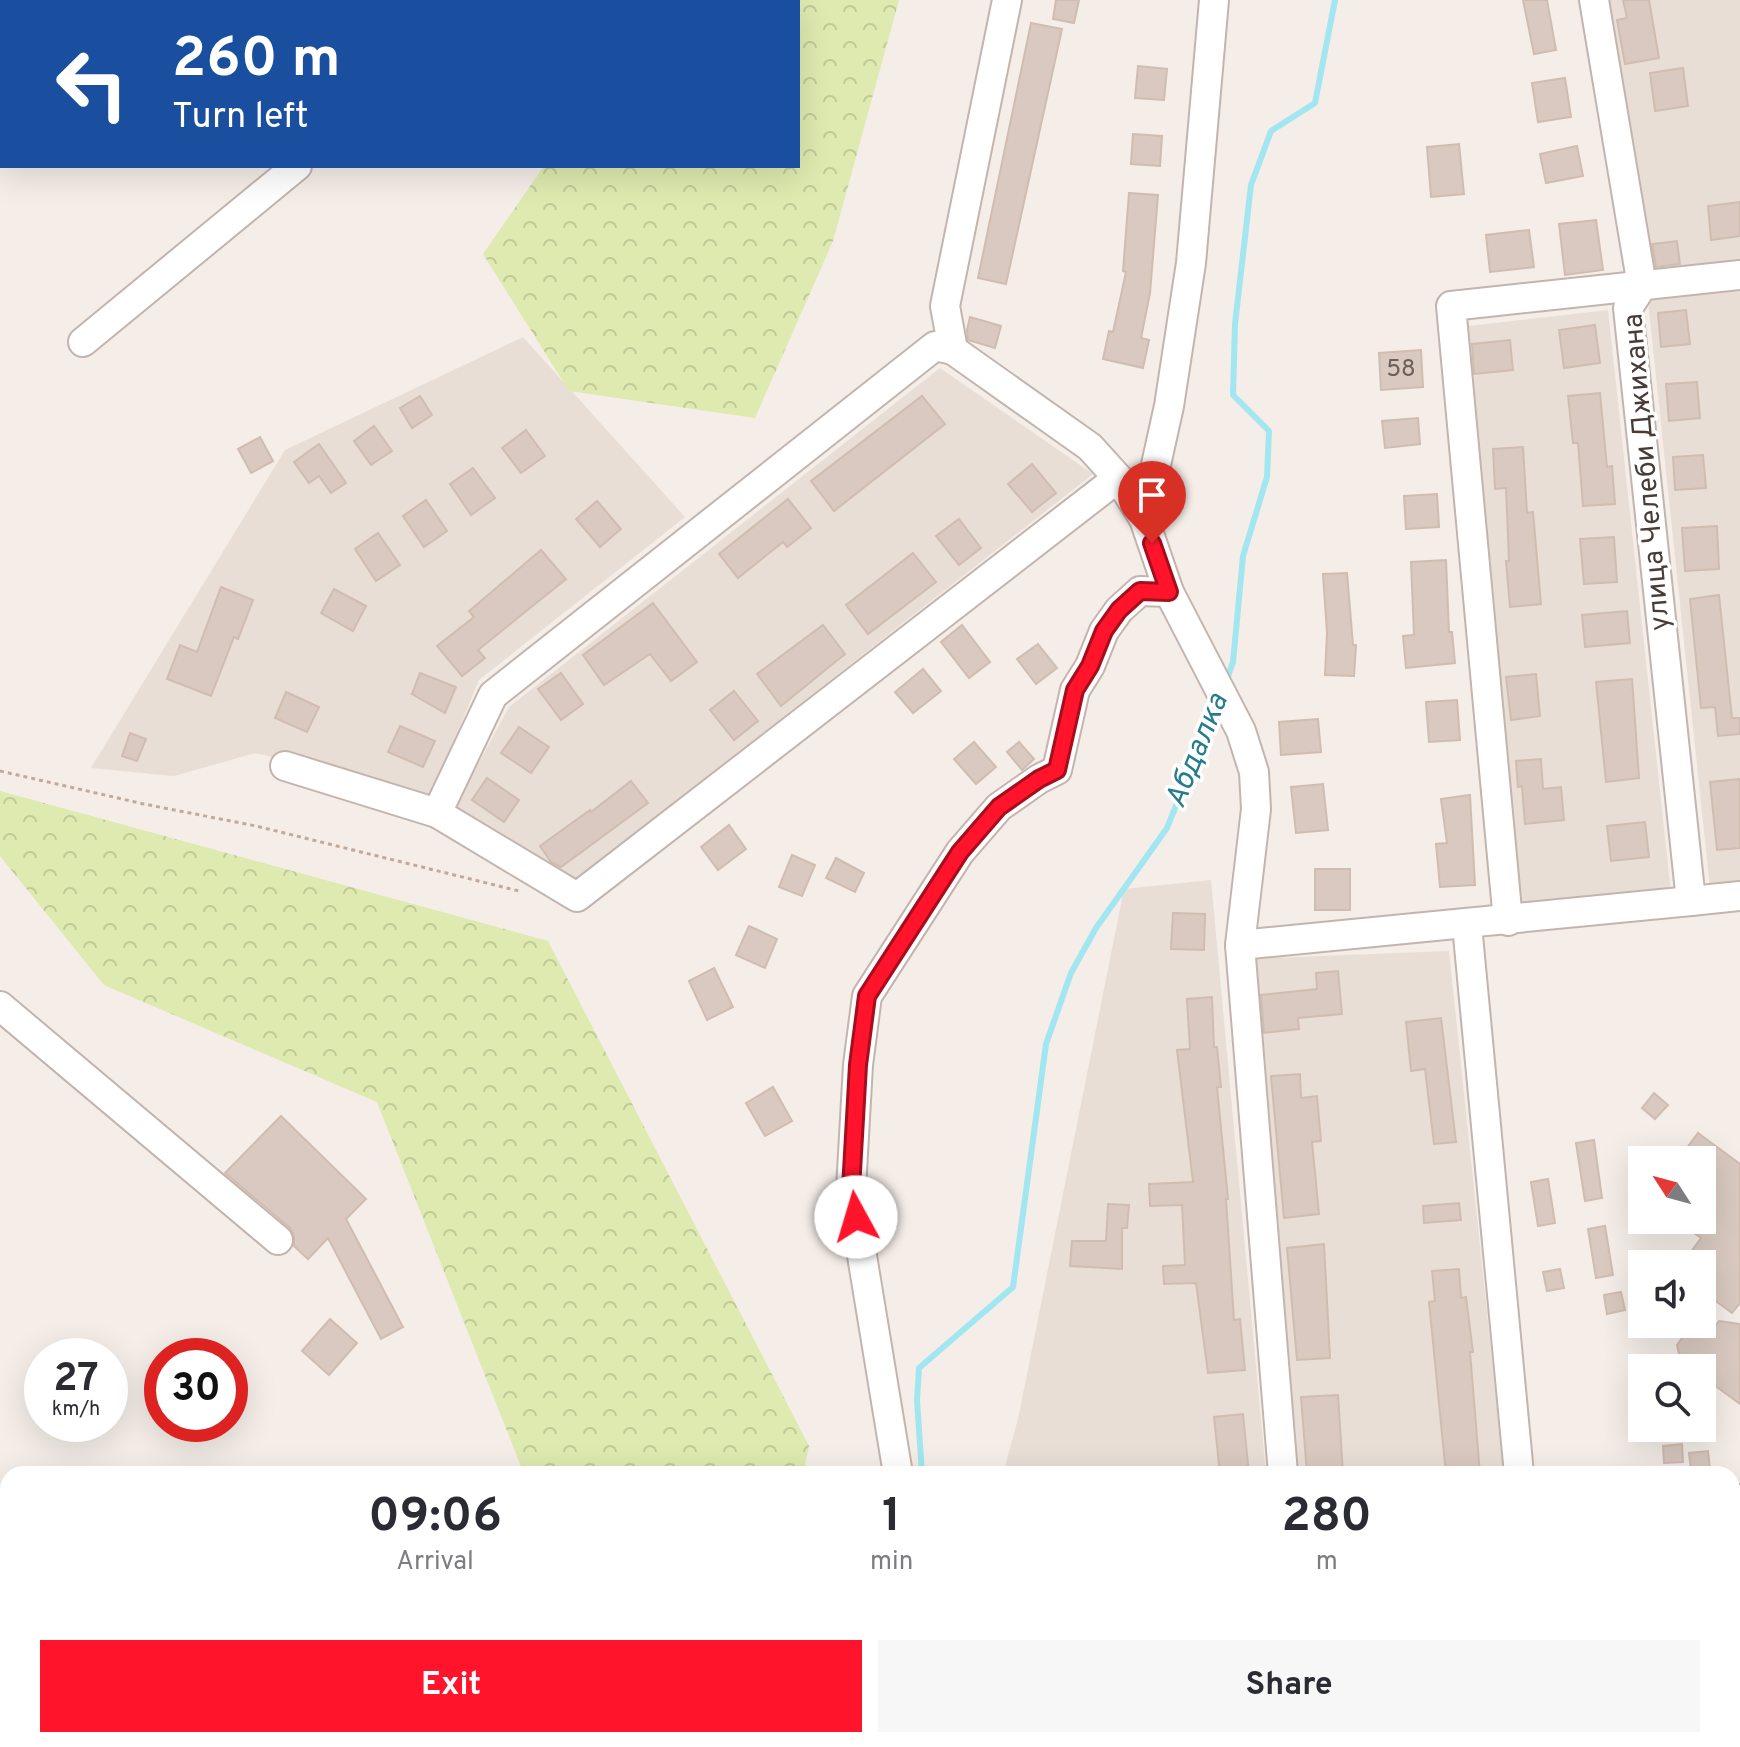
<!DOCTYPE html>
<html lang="en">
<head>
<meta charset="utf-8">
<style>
  :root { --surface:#fff; --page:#f7f7f7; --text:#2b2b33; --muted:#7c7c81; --accent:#ff142c }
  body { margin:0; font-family:Overpass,sans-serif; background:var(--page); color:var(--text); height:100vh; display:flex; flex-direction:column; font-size:30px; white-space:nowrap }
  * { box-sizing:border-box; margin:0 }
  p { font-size:26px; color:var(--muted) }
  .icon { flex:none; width:44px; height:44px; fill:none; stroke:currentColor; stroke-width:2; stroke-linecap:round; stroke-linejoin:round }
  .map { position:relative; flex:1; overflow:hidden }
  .panel { position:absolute; left:0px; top:1466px; width:1740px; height:282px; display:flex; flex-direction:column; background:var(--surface); border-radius:24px 24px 0 0; box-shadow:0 8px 32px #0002 }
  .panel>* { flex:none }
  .hud { position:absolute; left:0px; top:0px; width:800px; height:168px; box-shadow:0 8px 32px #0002; background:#1a4fa0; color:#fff; overflow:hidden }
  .needle { width:52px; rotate:306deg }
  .buttons { position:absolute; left:1628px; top:1146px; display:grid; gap:16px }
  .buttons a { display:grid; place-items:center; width:88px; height:88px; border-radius:0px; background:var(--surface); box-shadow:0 8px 32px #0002; font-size:40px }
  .speed { position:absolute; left:24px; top:1338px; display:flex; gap:16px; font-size:40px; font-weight:700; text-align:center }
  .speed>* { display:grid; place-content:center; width:104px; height:104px; border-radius:50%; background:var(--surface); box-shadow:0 8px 32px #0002; line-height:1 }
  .speed small { font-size:20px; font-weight:400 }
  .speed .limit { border:12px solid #d22; background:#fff; color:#111 }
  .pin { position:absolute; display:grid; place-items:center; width:68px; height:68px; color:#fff; margin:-82px -34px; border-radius:50% 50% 50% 0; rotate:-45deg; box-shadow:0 0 8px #0007 }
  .pin .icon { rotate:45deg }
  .me { position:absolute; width:88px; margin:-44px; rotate:354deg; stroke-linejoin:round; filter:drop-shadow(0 0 6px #0008) }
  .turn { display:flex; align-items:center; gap:28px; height:168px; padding:0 40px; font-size:36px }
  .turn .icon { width:104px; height:104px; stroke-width:2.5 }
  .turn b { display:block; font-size:56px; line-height:68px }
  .eta { display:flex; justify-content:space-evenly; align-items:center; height:136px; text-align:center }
  .eta b { font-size:48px; font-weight:700; line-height:56px }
  .action { display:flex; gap:16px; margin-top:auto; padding:16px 40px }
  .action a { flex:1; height:92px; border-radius:0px; background:var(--accent); color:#fff; font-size:32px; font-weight:700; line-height:92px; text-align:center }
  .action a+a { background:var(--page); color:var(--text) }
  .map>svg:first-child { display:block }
  .residential { fill:#e8ded5 }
  .forest { fill:url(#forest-crowns) }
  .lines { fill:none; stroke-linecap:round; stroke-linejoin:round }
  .stream { stroke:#a2e6f2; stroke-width:6 }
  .building { fill:#d9c9c0; stroke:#d1bcb0; stroke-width:2 }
  .minor-casing { stroke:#c3b5ad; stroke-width:32 }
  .major-casing { stroke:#e79e63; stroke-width:40 }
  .path { stroke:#c2aa9a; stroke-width:3; stroke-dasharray:4 4; stroke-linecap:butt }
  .minor { stroke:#fff; stroke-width:28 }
  .major { stroke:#ffc696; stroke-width:36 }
  .route-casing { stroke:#a60d1d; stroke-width:20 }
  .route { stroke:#ff142c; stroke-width:14 }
  .labels { text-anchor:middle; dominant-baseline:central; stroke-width:7; stroke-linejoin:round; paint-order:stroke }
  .number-label { font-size:24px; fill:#6c5f58 }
  .street-label { font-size:28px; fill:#483c36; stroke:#fff }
  .water-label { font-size:30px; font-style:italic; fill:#247c8e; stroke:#fff }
</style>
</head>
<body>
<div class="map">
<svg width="1740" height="1747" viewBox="0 0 1740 1747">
  <defs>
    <pattern id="forest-crowns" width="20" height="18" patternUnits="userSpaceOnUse" patternTransform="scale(2)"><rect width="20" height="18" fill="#deeaaf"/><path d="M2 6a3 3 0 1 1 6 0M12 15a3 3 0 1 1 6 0" fill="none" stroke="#c0ca97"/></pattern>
  </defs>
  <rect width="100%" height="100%" fill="#f4ede8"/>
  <g class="residential">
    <polygon points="1600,0 1740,0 1740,268 1648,282"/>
    <polygon points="1740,288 1740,884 1710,888 1648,301"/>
    <polygon points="1608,310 1671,893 1516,905 1460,327"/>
    <polygon points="523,337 685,517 479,680 432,795 255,753 174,776 91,768 285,450"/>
    <polygon points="940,368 1093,474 568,886 454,809 509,707"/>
    <polygon points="1211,880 1266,1474 1003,1474 1018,1419 1124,889"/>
    <polygon points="1449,951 1504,1474 1292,1474 1248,959"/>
    <polygon points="1736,1511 1740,1553 1740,1747 1555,1747 1555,1740 1732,1740 1732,1512"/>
    <polygon points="928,1740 1080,1740 1079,1747 926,1747"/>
    <polygon points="1101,1740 1291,1740 1292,1747 1101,1747"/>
    <polygon points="1317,1740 1517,1740 1517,1747 1318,1747"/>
  </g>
  <g class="forest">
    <polygon points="658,0 899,0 833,241 755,418 569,391 483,254 544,166 798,166 798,2 657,2"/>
    <polygon points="0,791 548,941 809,1446 803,1474 524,1474 377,1102 104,985 0,856"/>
    <polygon points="339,1740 737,1740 728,1747 323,1747"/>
  </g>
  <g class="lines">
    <g class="stream">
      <polyline points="1226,682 1233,662 1243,556 1267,477 1269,431 1233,395 1235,324 1251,185 1271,131 1315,103 1335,0"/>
      <polyline points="922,1474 917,1400 919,1368 1013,1287 1046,1044 1071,973 1096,928 1167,828 1217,704"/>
      <polyline points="879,1740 882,1747"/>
    </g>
  </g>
  <g class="building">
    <polygon points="1056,0 1079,0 1074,23 1053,19"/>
    <polygon points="1523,0 1547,0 1556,50 1534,54"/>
    <polygon points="1623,0 1649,0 1659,58 1625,64 1617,20 1627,18"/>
    <polygon points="1031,23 1062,29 1006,284 978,278"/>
    <polygon points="1138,66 1167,69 1164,100 1135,98"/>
    <polygon points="1683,68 1688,106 1655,111 1650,73"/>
    <polygon points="1565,78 1571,117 1538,122 1532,83"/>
    <polygon points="1133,134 1162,136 1160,166 1131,164"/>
    <polygon points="1459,144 1464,194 1431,197 1427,147"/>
    <polygon points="1577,146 1583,176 1546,183 1540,154"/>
    <polygon points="1129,193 1158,195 1150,293 1141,338 1149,340 1143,368 1103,359 1109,331 1113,332 1126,272 1123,271"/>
    <polygon points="1740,202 1740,236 1711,240 1708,206"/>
    <polygon points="1596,220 1603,270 1565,275 1559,224"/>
    <polygon points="1529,230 1534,267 1490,272 1486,235"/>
    <polygon points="1677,241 1680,264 1656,267 1652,244"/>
    <polygon points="1686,310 1690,344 1661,347 1658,313"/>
    <polygon points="970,317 1001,326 995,348 968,340 967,330"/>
    <polygon points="1595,325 1600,363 1564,368 1559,330"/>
    <polygon points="1510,340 1513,370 1474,374 1472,344"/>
    <polygon points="1421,350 1423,387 1381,390 1379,353"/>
    <polygon points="1697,382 1700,418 1669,421 1666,384"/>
    <polygon points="1600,393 1607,467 1612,466 1615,504 1583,506 1578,443 1573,443 1568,396"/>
    <polygon points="420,396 432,415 412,428 400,408"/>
    <polygon points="922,396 945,424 834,511 811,481"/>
    <polygon points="1418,418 1420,444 1385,448 1382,421"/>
    <polygon points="374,426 392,451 371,465 354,441"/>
    <polygon points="526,430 545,456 521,473 502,448"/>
    <polygon points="260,437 273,461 251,473 238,449"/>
    <polygon points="319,444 346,483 331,493 319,476 309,483 294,462"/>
    <polygon points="1523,447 1527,513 1533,512 1541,604 1510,607 1506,561 1509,561 1506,488 1495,489 1493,449"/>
    <polygon points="1703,455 1706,488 1675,490 1673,457"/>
    <polygon points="1032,464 1056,493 1032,512 1008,484"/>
    <polygon points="473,468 495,498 471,515 450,484"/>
    <polygon points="1437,494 1439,527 1406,529 1404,496"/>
    <polygon points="788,499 811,528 787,547 783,542 738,578 719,554"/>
    <polygon points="426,500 447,531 424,547 403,516"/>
    <polygon points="597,501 621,529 600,547 576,519"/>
    <polygon points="959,519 981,548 959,565 936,536"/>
    <polygon points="1717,526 1719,569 1685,571 1682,528"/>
    <polygon points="378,533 400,565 376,581 355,549"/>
    <polygon points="1614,537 1617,582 1584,584 1580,539"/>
    <polygon points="541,550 566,579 478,650 485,658 462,676 437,646 474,617 469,611"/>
    <polygon points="913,553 936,582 868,634 846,605"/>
    <polygon points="1446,560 1449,632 1452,632 1455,663 1406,668 1403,636 1414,635 1411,562"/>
    <polygon points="1347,573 1353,645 1356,645 1354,676 1325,675 1327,633 1323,574"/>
    <polygon points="221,587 253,600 238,639 234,637 211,696 167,679 180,645 197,652"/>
    <polygon points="334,589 366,606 353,631 321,613"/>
    <polygon points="1719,595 1732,718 1740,718 1740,734 1718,736 1715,707 1701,708 1690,599"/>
    <polygon points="653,603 697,662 671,681 650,654 604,685 583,655"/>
    <polygon points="1627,611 1630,643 1585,647 1582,615"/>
    <polygon points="823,625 845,654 781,706 757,674"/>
    <polygon points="962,625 990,662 969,678 941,642"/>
    <polygon points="1038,644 1057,668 1036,684 1017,659"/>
    <polygon points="923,669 941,691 913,713 895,692"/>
    <polygon points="420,673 456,687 445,713 412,694"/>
    <polygon points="561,673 583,704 561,720 538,689"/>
    <polygon points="1536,674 1540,716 1511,720 1506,677"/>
    <polygon points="1632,679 1639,778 1606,782 1596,682"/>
    <polygon points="734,691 758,721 734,740 710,710"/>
    <polygon points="286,692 319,707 307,732 275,718"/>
    <polygon points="1457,700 1460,740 1429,742 1426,702"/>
    <polygon points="1318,719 1321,752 1281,755 1279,722"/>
    <polygon points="400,726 435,741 423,767 388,752"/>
    <polygon points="519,727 549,747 531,773 501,753"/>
    <polygon points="130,733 146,739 137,761 122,756"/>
    <polygon points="974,742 996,767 976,784 954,759"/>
    <polygon points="1019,742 1034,759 1022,770 1007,752"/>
    <polygon points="1541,759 1543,789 1561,787 1564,820 1525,824 1522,786 1518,787 1516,761"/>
    <polygon points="487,778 519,800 504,822 472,800"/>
    <polygon points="1740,779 1740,848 1717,850 1710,782"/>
    <polygon points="631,781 648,803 561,867 551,862 540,846 590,810 591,812"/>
    <polygon points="1323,784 1328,830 1296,833 1291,787"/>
    <polygon points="1470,795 1475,885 1440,887 1436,844 1447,843 1441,799"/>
    <polygon points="1645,822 1649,857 1611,861 1607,826"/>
    <polygon points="729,825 746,849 718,870 701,847"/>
    <polygon points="792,855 815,865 802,896 779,887"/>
    <polygon points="836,858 864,873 855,892 826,878"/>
    <rect x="1315" y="869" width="35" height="41"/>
    <polygon points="1173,913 1205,914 1204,950 1171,949"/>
    <polygon points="749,926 777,939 765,968 736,955"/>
    <polygon points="714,968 733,1007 707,1020 689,981"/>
    <polygon points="1338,971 1342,1014 1298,1018 1299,1029 1264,1033 1261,995 1317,989 1316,973"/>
    <polygon points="1212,997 1214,1047 1217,1047 1221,1087 1217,1087 1228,1199 1226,1199 1234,1320 1240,1319 1245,1370 1208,1373 1196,1283 1164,1284 1163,1266 1185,1265 1182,1205 1150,1206 1149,1184 1193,1182 1177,1050 1190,1049 1187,999"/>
    <polygon points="1441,1018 1456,1142 1434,1144 1425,1069 1411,1071 1406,1022"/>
    <polygon points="1300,1074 1301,1098 1317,1096 1321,1141 1312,1142 1319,1214 1284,1218 1271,1076"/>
    <polygon points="773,1087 792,1121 765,1136 746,1103"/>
    <polygon points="1654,1093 1668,1105 1655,1119 1642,1108"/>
    <polygon points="281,1116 366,1199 346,1219 403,1327 381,1339 328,1238 308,1259 294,1246 294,1235 289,1227 225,1173"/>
    <polygon points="1698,1133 1740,1164 1740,1303 1732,1313 1702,1291 1702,1264 1682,1264 1701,1238 1676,1220 1702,1220 1702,1160 1678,1160"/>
    <polygon points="1594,1140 1602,1198 1585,1201 1576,1143"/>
    <polygon points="1548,1179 1555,1223 1538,1226 1531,1182"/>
    <polygon points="1459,1203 1461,1220 1424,1223 1423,1206"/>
    <polygon points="1108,1204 1129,1205 1127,1228 1122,1228 1122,1269 1070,1266 1072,1241 1106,1241"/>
    <polygon points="1605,1226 1613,1275 1596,1278 1588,1229"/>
    <polygon points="1324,1244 1330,1358 1297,1360 1287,1248"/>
    <polygon points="1459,1269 1461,1298 1466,1297 1473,1352 1470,1352 1480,1474 1446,1474 1429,1302 1435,1301 1432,1271"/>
    <polygon points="1560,1269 1564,1288 1547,1291 1543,1272"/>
    <polygon points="1621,1292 1625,1310 1607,1314 1604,1295"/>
    <polygon points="330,1319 357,1343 329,1375 302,1351"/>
    <polygon points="1719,1321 1740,1324 1740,1404 1702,1376 1702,1368 1688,1368 1681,1363 1677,1345 1692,1324 1710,1334"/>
    <polygon points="1338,1395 1343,1474 1307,1474 1301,1397"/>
    <polygon points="1243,1414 1249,1474 1220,1474 1214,1417"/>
    <polygon points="1682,1444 1683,1462 1664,1463 1663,1446"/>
    <polygon points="1708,1451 1710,1469 1691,1470 1689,1453"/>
  </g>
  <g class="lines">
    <defs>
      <g id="minor">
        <polyline points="1594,0 1642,286 1628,308 1691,901 1740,896"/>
        <polyline points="449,2 450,0"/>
        <polyline points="83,342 297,166"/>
        <polyline points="953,350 1090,447 1118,478 1144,519 1169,592 1241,731 1254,772 1256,809 1240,945 1283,1474"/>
        <polyline points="1144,519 1169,406 1191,263 1214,0"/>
        <polyline points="285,766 437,813 577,897 1118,478"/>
        <polyline points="437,813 493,695 935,346 953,350 945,306 1007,0"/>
        <polyline points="1508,921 1451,306 1740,275"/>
        <polyline points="1467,925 1519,1474"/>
        <path d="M1240,945C1390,929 1541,917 1691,901"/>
        <polyline points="0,1006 278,1240"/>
        <polyline points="898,1474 851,1189 858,1065 867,996 960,852 999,807 1039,779 1057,770 1075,690 1090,666 1104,631 1119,610 1140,591 1169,592"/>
        <polyline points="1732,1500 1740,1499"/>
        <polyline points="1305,1740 1305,1747"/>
        <polyline points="1542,1740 1542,1747"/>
        <polyline points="791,1747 795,1740"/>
        <polyline points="1088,1747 1089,1740"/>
      </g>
      <polyline id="major" points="0,20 2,16"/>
    </defs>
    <use href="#minor" class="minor-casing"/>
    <use href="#major" class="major-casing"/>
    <polyline class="path" points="0,771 144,804 256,826 519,891"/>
    <use href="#minor" class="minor"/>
    <use href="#major" class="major"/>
  </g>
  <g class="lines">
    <defs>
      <polyline id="route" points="856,1217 851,1189 858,1065 867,996 960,852 999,807 1039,779 1057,770 1075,690 1090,666 1104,631 1119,610 1140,591 1169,592 1152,543"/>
    </defs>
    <use href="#route" class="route-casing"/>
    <use href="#route" class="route"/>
  </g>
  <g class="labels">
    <g class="number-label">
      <text x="1401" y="370">58</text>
    </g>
    <g class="street-label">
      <text transform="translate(1648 472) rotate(-95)">улица Челеби Джихана</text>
    </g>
    <g class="water-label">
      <text transform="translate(1198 751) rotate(-68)">Абдалка</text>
    </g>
  </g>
</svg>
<div class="buttons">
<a><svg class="needle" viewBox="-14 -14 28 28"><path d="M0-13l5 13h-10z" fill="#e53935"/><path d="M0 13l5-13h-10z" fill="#7c7c81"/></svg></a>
<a><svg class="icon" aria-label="sound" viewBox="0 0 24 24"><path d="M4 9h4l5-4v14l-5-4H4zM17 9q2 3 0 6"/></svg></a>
<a><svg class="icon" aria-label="search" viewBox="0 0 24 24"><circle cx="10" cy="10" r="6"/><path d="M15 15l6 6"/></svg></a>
</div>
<div class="speed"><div>27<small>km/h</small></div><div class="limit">30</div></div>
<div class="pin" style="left:1152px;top:543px;background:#d93025"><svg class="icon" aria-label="arrive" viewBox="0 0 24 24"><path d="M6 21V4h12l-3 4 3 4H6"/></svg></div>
<svg class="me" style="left:856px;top:1217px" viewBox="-20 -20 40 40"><circle r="19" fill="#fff"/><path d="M0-13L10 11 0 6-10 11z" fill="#ff142c"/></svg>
<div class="hud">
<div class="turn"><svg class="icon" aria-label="left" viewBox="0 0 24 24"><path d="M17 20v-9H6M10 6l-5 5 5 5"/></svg><div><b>260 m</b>Turn left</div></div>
</div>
<section class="panel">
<div class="eta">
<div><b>09:06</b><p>Arrival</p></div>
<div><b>1</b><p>min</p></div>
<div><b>280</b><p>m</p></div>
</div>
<div class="action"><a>Exit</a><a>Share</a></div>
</section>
</div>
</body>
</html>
